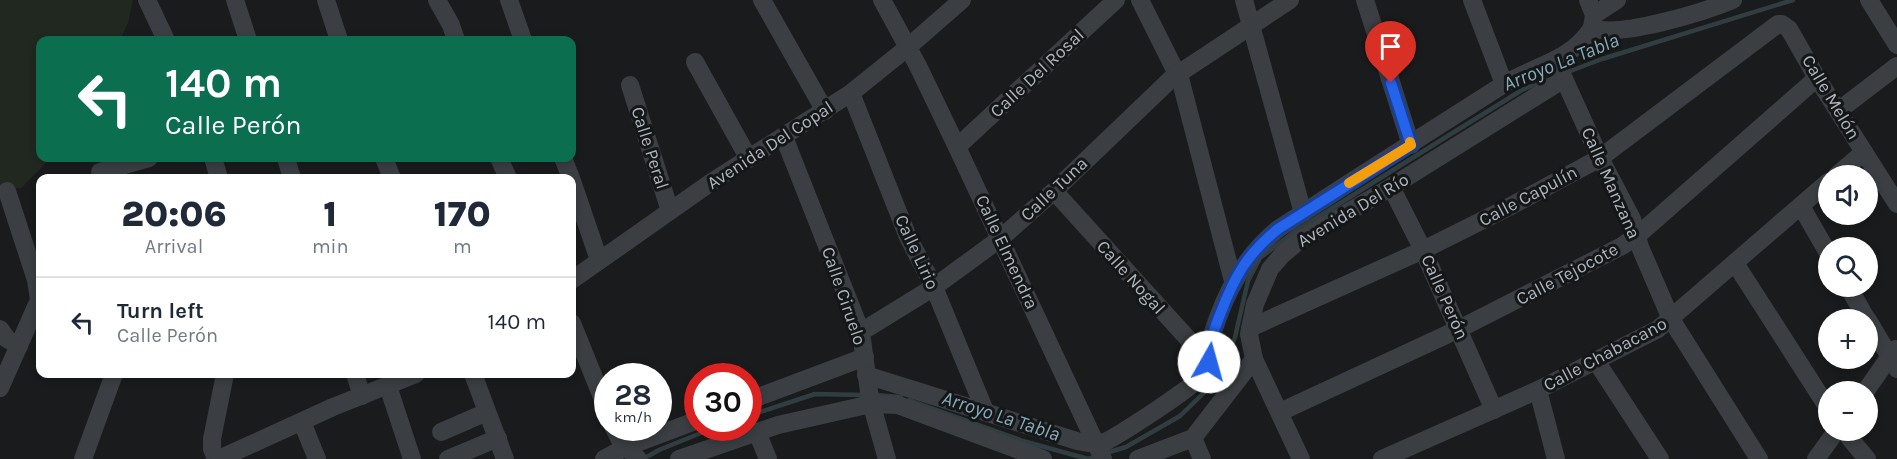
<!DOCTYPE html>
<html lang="en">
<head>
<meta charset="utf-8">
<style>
  :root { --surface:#fff; --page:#f6f6f7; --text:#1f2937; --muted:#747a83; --line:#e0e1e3 }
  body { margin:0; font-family:Karla,sans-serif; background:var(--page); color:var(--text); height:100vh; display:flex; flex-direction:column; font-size:22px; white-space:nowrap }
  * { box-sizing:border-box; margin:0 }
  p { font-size:20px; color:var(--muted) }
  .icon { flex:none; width:33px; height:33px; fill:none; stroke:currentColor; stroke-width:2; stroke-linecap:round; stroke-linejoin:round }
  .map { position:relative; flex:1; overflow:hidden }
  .panel { position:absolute; left:36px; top:174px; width:540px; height:204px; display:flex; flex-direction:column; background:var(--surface); border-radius:12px; box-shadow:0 3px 9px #0003 }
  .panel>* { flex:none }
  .hud { position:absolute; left:36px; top:36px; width:540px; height:126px; border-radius:12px; box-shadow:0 3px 9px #0003; background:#0b6e4f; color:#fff; overflow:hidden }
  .controls { position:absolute; left:1818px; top:165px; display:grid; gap:12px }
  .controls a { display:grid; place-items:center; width:60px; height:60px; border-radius:50%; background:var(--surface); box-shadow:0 3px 9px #0003; font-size:30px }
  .speed { position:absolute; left:594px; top:363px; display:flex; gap:12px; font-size:30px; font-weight:700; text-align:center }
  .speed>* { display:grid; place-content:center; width:78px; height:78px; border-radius:50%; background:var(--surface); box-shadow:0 3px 9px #0003; line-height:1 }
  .speed small { font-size:15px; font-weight:400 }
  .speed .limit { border:9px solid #d22; background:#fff; color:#111 }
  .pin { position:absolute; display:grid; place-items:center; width:51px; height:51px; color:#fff; margin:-62px -26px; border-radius:50% 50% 50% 0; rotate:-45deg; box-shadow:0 0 6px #0007 }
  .pin .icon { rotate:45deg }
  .me { position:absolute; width:66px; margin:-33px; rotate:7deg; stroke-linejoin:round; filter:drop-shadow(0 0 4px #0008) }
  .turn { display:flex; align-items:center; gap:21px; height:126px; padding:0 30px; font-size:27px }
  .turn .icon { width:78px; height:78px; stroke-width:2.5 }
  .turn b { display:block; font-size:42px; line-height:51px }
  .eta { display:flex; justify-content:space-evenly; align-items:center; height:102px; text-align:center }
  .eta b { font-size:36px; font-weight:800; line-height:42px }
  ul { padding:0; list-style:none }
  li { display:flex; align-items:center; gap:18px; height:90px; padding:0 30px; border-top:2px solid var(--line) }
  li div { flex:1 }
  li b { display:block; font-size:22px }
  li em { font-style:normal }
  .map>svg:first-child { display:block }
  .green { fill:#212820 }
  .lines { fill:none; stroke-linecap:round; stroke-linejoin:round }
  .stream { stroke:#303e42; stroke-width:4.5 }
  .minor { stroke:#3b3e42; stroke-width:18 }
  .route-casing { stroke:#184099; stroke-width:15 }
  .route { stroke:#2563eb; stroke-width:10 }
  .slow { stroke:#f59e0b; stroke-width:10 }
  .labels { text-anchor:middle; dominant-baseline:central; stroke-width:6; stroke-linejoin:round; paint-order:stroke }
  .street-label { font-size:18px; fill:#adb5bd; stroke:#151618 }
  .water-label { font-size:20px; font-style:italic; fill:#84abb8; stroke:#151618 }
</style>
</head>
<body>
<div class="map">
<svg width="1897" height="459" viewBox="0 0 1897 459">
  <rect width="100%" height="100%" fill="#1a1b1d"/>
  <polygon class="green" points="0,0 133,0 128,23 120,40 40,40 40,158 51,158 21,188 0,188"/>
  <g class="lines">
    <g class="stream">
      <polyline points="1565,73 1602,59 1793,0"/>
      <polyline points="874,395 901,397"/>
      <polyline points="909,400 1023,441 1088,459 1098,456"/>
      <polyline points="748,416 815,394 866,395"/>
      <polyline points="1106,453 1126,447 1180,416 1221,376 1235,337 1248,281 1260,258 1294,232 1446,137 1522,90 1546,80"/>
      <polyline points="643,459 659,450 713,428"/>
    </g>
    <g class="minor">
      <polyline points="147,0 166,40"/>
      <polyline points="235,0 248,40"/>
      <polyline points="326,0 339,40"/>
      <polyline points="437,0 451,25 456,40"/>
      <polyline points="509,0 523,40"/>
      <polyline points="762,0 825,111"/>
      <polyline points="882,0 918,66 957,147 1103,459"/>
      <polyline points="1140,0 1181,82 1233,281"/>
      <polyline points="1244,0 1303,213"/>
      <polyline points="1365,0 1411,145"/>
      <polyline points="1472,0 1504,84"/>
      <polyline points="1588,0 1594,15 1592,28"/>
      <polyline points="1869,0 1897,45"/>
      <polyline points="1594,15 1617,0"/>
      <polyline points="695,62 749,159"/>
      <polyline points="1560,70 1600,158 1632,219 1640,247 1671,319 1759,459"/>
      <polyline points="630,85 670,211"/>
      <polyline points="851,93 908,237 934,287 985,411"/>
      <polyline points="1838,111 1897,66"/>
      <polyline points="784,137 861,332 870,399 887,459"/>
      <polyline points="957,147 1116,0"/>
      <polyline points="213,158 219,178"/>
      <polyline points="286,158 292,178"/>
      <polyline points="384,158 392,178"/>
      <polyline points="499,158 508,178"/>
      <polyline points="563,158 571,178"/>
      <polyline points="100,172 149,158"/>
      <polyline points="1836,176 1864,152"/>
      <polyline points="572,181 599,260"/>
      <polyline points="1391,187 1423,250 1494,410"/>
      <polyline points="1054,191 1209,362"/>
      <polyline points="1801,206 1828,253"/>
      <polyline points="1735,263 1828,408"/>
      <polyline points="572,280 710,183 851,93 907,48 962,0"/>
      <polyline points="1848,286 1867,320"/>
      <polyline points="1868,320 1897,369"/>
      <polyline points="572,323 608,412"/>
      <polyline points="1250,328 1423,250 1509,207 1600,158 1778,24 1782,24 1789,29 1817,78 1897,204"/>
      <polyline points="0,329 7,339 19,346"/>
      <polyline points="861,332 934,287 1001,238 1054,191 1172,78 1290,0"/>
      <polyline points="1254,359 1301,459"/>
      <polyline points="1596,361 1660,459"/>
      <polyline points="355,374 362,396"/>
      <polyline points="473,374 505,459"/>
      <path d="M866,375L1077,441L1088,443L1105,442C1122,433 1198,385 1206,371C1212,360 1208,347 1212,335C1225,293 1244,257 1278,229C1352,181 1427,133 1501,86C1534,65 1569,63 1592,28C1620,38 1704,12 1733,0"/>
      <polyline points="388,386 412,459"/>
      <polyline points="0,388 39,300 36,280 7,191"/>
      <polyline points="1538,390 1556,459"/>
      <polyline points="1865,392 1895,349"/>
      <polyline points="748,401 865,357"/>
      <polyline points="1280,412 1459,329 1622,246 1638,235 1817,78"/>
      <polyline points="302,422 317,459"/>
      <polyline points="614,428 620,440 638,459"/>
      <polyline points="1843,430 1867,459"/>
      <polyline points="441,432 487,412"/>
      <polyline points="757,432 768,459"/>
      <polyline points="1193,438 1202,459"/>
      <polyline points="83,459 114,374"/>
      <polyline points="216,459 212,449 212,439 225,374"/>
      <polyline points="219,459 333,407 416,374"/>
      <polyline points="448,459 498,438"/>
      <polyline points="604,459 626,447 698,420"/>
      <polyline points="679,459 778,425 871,404 898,405 1043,459"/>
      <polyline points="1138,459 1193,438 1254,359 1249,334 1255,304 1270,269 1282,255 1300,240 1391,187 1564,79"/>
      <polyline points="1382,459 1538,390 1658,329 1828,182"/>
      <polyline points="1816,459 1837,430"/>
    </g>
  </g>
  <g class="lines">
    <defs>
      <path id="route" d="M1209,362C1209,344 1214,329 1221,312C1235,276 1247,254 1278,229L1411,145L1391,83"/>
    </defs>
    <use href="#route" class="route-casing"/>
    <use href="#route" class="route"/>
    <polyline class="slow" points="1349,183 1411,145 1410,142"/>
  </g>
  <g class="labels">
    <g class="street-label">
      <text transform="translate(1037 73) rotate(-43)">Calle Del Rosal</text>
      <text transform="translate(1831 97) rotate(59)">Calle Melón</text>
      <text transform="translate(770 145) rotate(-33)">Avenida Del Copal</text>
      <text transform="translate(650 148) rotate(72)">Calle Peral</text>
      <text transform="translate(1611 183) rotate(66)">Calle Manzana</text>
      <text transform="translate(1054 189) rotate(-43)">Calle Tuna</text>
      <text transform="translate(1528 196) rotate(-28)">Calle Capulín</text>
      <text transform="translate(1353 210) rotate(-31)">Avenida Del Río</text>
      <text transform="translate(917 252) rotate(65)">Calle Lirio</text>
      <text transform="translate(1007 252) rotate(65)">Calle Elmendra</text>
      <text transform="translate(1567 274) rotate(-28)">Calle Tejocote</text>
      <text transform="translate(1131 277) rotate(48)">Calle Nogal</text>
      <text transform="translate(844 296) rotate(71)">Calle Ciruelo</text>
      <text transform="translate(1445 297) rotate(66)">Calle Perón</text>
      <text transform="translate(1605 354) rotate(-28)">Calle Chabacano</text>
    </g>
    <g class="water-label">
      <text transform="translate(1561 62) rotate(-22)">Arroyo La Tabla</text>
      <text transform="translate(1001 416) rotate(18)">Arroyo La Tabla</text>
    </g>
  </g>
</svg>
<div class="controls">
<a><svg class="icon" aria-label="sound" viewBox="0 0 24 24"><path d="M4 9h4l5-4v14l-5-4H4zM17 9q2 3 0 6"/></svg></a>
<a><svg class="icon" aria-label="search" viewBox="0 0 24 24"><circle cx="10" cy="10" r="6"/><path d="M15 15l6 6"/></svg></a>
<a>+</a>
<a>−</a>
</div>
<div class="speed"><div>28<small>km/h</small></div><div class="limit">30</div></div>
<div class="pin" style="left:1391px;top:83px;background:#d93025"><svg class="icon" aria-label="arrive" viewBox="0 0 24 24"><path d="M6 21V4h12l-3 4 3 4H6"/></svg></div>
<svg class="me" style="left:1209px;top:362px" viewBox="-20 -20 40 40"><circle r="19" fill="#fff"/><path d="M0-13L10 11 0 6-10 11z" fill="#2563eb"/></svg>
<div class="hud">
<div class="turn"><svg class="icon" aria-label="left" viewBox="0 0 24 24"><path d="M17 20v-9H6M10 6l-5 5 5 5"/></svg><div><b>140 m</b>Calle Perón</div></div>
</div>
<section class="panel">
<div class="eta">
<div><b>20:06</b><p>Arrival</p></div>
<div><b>1</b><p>min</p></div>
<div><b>170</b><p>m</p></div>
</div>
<ul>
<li><svg class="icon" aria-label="left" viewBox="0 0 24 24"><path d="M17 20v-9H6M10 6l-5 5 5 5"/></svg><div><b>Turn left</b><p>Calle Perón</p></div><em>140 m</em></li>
</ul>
</section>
</div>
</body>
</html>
